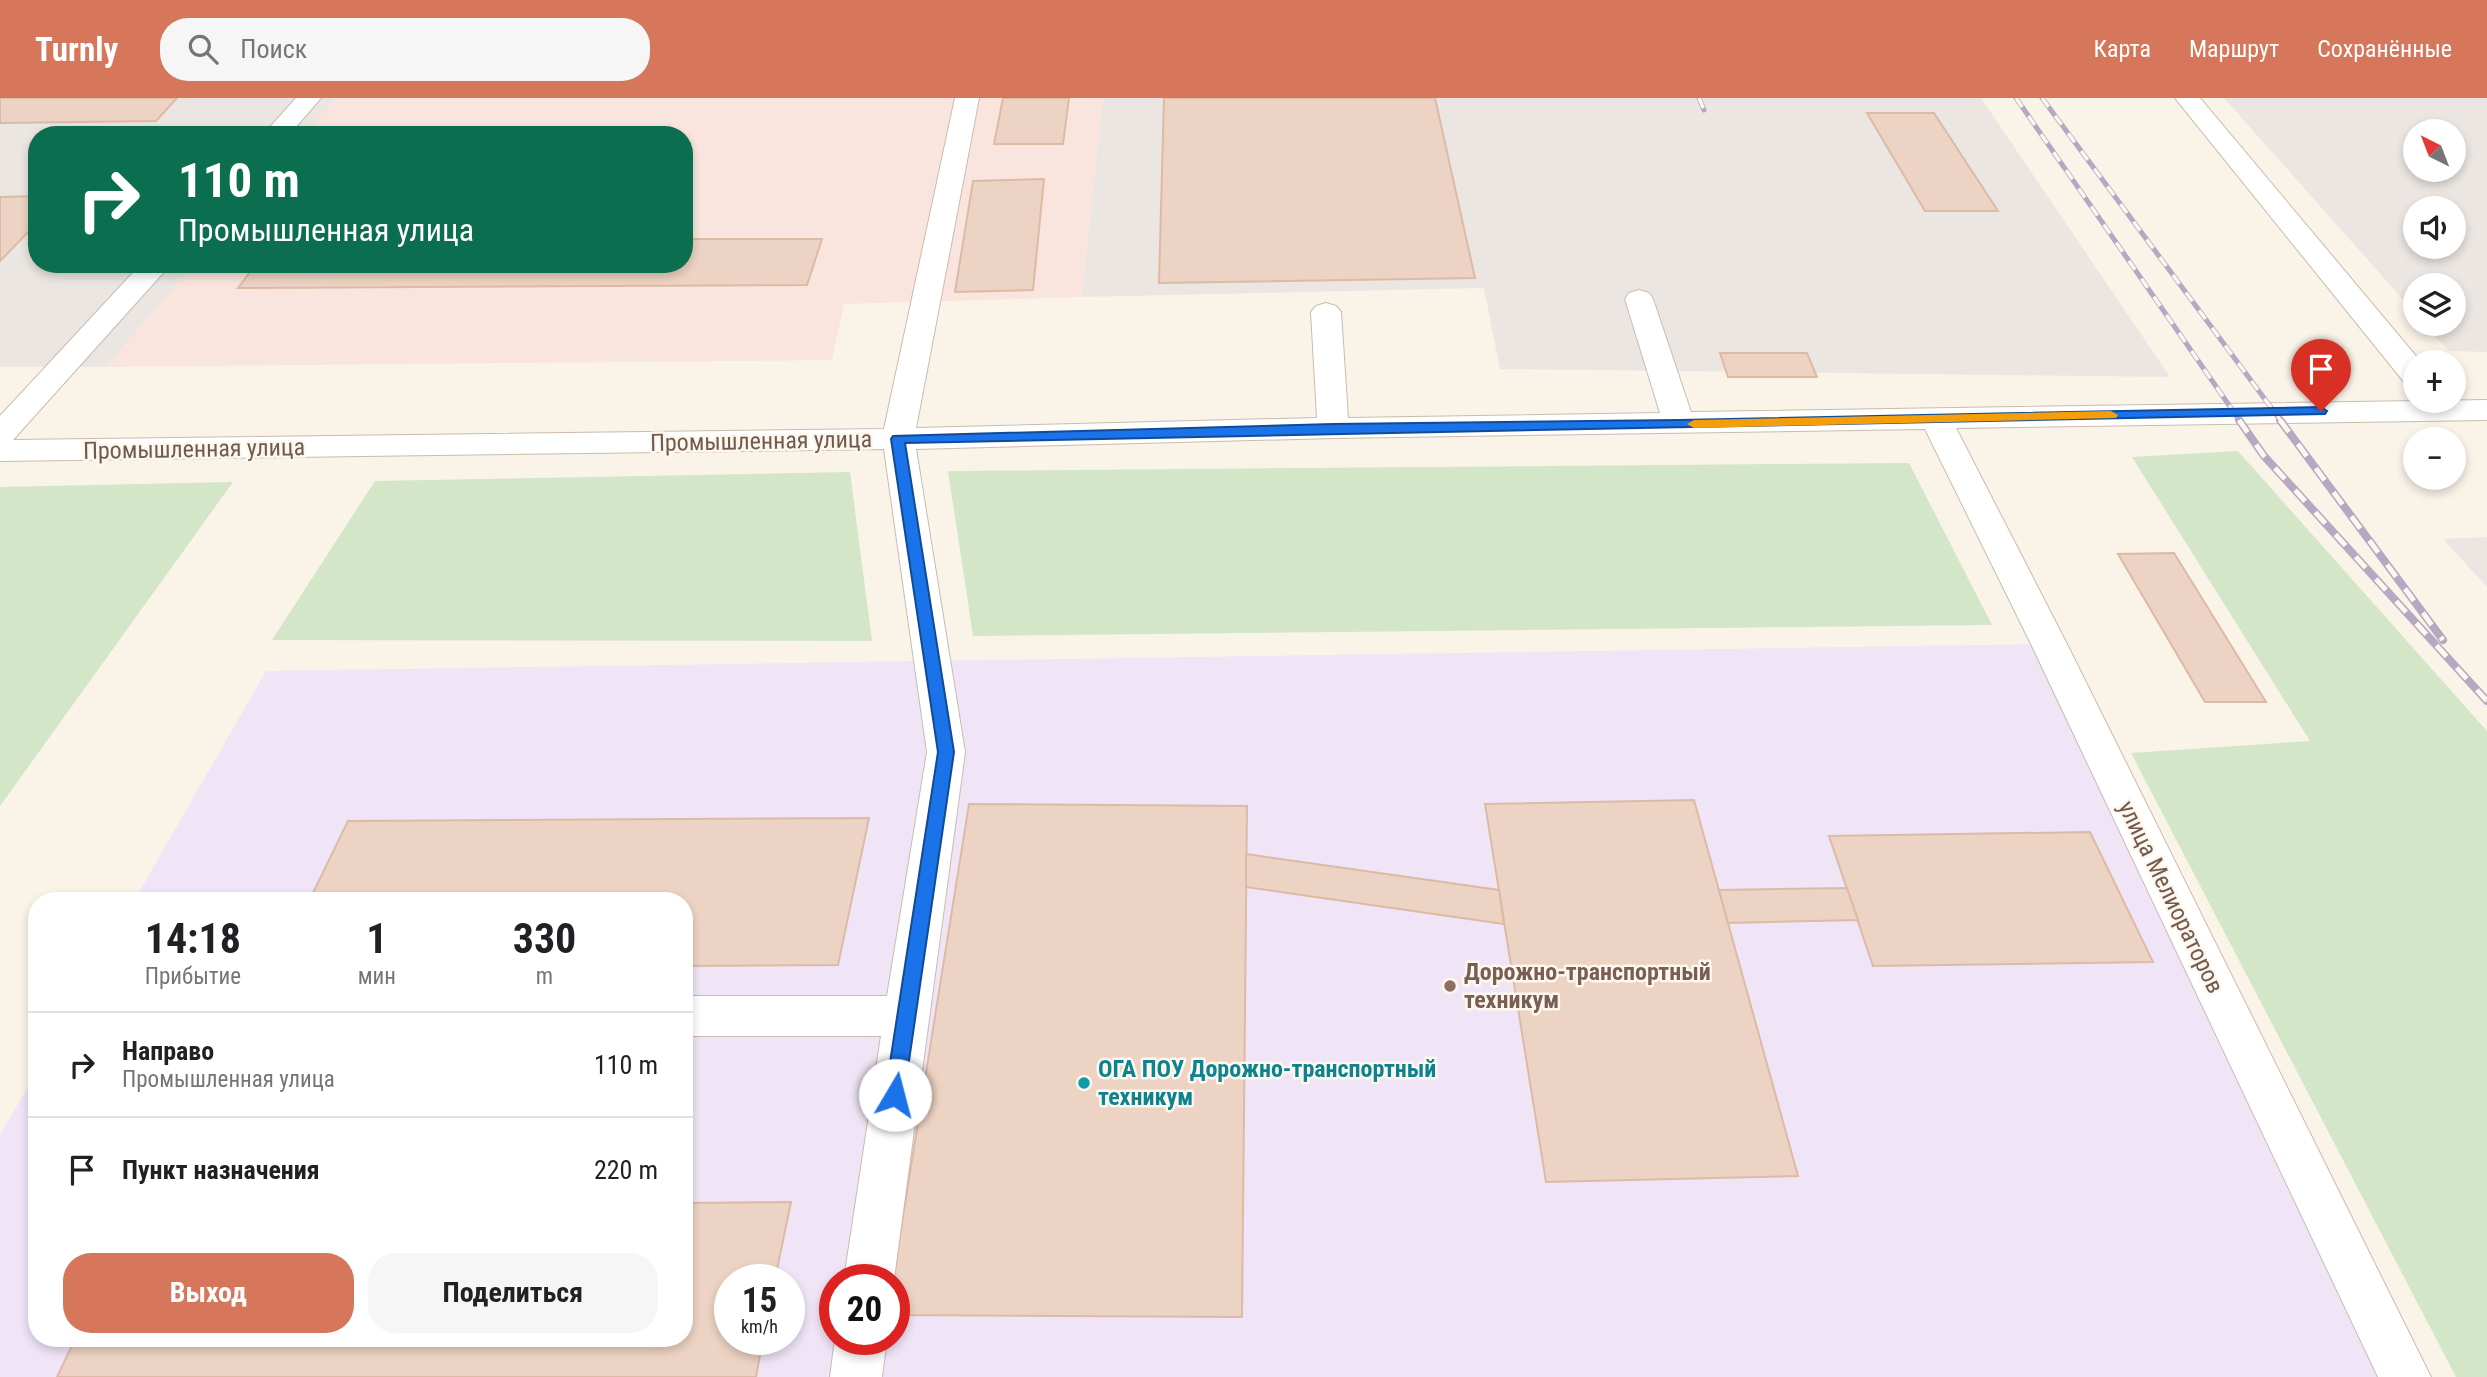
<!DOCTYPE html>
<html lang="ru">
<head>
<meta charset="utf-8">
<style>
  :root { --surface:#fff; --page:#f6f6f6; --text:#202124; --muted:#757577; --line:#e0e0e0; --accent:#d6765b }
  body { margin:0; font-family:"Roboto Condensed",sans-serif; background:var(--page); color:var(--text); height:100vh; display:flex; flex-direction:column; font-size:26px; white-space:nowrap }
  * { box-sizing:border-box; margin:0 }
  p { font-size:23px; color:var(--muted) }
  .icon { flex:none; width:38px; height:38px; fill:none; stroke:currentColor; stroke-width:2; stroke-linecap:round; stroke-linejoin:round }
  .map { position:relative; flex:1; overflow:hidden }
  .details { position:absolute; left:28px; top:794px; width:665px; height:455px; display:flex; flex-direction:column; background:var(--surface); border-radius:28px; box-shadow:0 4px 10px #0003 }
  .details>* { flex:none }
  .banner { position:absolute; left:28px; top:28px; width:665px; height:147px; border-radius:28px; box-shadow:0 4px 10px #0003; background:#0b6e4f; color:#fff; overflow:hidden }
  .needle { width:46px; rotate:318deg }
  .buttons { position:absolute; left:2403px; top:21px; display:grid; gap:14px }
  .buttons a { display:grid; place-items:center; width:63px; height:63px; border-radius:50%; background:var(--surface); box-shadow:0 4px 10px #0003; font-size:35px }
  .speed { position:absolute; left:714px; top:1166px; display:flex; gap:14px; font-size:35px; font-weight:700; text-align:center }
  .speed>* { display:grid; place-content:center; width:91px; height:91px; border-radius:50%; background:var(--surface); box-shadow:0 4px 10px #0003; line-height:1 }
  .speed small { font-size:18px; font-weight:400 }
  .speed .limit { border:10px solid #d22; background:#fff; color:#111 }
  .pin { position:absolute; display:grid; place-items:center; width:60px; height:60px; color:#fff; margin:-72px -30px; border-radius:50% 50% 50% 0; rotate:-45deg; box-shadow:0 0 7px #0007 }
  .pin .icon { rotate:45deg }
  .me { position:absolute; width:77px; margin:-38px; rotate:8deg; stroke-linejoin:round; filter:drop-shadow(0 0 5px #0008) }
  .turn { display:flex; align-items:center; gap:24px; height:147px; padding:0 35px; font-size:32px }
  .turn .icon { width:91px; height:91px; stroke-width:2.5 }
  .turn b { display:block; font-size:49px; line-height:60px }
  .eta { display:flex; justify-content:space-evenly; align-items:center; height:119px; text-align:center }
  .eta b { font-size:42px; font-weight:700; line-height:49px }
  .primary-button { display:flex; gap:14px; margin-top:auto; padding:14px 35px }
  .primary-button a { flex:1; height:80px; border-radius:28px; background:var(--accent); color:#fff; font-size:28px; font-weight:700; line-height:80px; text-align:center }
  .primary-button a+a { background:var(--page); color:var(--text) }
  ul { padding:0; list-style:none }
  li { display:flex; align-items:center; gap:21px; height:105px; padding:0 35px; border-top:2px solid var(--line) }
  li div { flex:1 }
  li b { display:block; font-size:26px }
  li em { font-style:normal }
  header { display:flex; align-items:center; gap:42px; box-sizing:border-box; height:98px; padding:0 35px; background:var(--accent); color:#fff }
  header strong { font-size:33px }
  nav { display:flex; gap:38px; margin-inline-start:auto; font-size:24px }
  .search { width:490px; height:63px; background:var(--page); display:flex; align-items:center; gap:18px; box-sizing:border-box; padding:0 24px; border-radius:28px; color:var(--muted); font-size:26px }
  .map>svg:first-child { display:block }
  .commercial { fill:#f9e5dd }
  .industrial { fill:#ebe6e1; fill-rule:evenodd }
  .education { fill:#f0e5f7; fill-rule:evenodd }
  .green { fill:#d4e6c8 }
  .building { fill:#edd3c3; stroke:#ddbaa5; stroke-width:2 }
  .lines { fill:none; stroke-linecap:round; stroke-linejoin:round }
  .minor-casing { stroke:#cbbbaf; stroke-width:2 }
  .minor { fill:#fff; fill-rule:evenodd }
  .rail-far1-casing { stroke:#b6a7c3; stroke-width:5 }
  .rail-casing { stroke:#b6a7c3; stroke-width:8 }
  .rail-far1 { stroke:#fdf7ee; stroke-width:3.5; stroke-dasharray:11; stroke-linecap:butt }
  .rail { stroke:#fdf7ee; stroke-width:5; stroke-dasharray:15; stroke-linecap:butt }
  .route { fill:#1a73e8; stroke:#114b97; stroke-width:2 }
  .slow { fill:#f59e0b }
  .education-dot { fill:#8d6e63; stroke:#fdf7ee; stroke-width:2.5 }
  .culture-dot { fill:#0f9aa8; stroke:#fdf7ee; stroke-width:2.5 }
  .labels { text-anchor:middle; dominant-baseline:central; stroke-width:5; stroke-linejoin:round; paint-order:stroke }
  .street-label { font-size:24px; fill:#715b4f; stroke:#fdf7ee }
  .education-label { font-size:24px; font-weight:bold; fill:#785e54; stroke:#fdf7ee; text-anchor:start }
  .culture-label { font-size:24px; font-weight:bold; fill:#0d838f; stroke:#fdf7ee; text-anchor:start }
</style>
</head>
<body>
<header>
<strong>Turnly</strong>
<div class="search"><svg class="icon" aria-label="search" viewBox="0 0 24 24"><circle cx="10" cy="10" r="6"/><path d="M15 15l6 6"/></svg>Поиск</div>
<nav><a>Карта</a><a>Маршрут</a><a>Сохранённые</a></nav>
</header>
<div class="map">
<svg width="2487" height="1279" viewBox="0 0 2487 1279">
  <rect width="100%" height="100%" fill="#faf3e8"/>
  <polygon class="commercial" points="336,0 1103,0 1082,199 844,206 832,262 106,269 194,166 684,166 684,37 305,37"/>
  <g class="industrial">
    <polygon points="0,0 336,0 305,37 37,37 37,166 194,166 106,269 0,269"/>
    <polygon points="1103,0 1981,0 2170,279 1500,271 1484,190 1082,199"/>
    <path d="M2224,0H2487V254L2449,253L2424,226H2454V187H2415V215ZM2415,33H2454V72H2415ZM2415,110H2454V149H2415Z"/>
    <polygon points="2487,439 2487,489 2443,441"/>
  </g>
  <path class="education" d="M2049,546L2405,1279H0V1037L37,973V1241H684V803H134L266,573ZM730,1181H789V1241H730ZM835,1181H894V1241H835Z"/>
  <g class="green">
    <polygon points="2238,353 2487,633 2487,1279 2456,1279 2131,655 2310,643 2132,359"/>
    <polygon points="1909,365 1992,527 973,538 948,373"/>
    <polygon points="850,374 872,543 272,542 375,383"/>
    <polygon points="233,384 0,708 0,389"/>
  </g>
  <g class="building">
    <polygon points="0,0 177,0 156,23 0,25"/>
    <polygon points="1003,0 1069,0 1063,46 994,46"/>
    <polygon points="1164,0 1435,0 1475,180 1159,185"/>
    <polygon points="1867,15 1934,15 1998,113 1925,113"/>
    <polygon points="1044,81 1033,192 955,194 973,83"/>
    <polygon points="37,98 37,125 0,163 0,99"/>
    <polygon points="684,141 822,141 807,187 238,190 256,166 684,166"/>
    <polygon points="1720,255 1807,255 1817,279 1728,279"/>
    <polygon points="2174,455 2266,604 2205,604 2118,456"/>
    <polygon points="1694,702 1798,1078 1546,1084 1485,706"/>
    <polygon points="969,706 1247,708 1242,1219 894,1217 893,1181"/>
    <polygon points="869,720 838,867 684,868 684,803 309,803 348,723"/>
    <polygon points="2090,734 2153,864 1873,868 1829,738"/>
    <polygon points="1246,756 1499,792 1504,826 1246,789"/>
    <polygon points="1847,790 1858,822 1728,825 1719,792"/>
    <polygon points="791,1104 775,1181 730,1181 730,1241 763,1241 756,1279 57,1279 75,1241 684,1241 684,1105"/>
  </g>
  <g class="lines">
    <defs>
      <g id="minor">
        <polygon points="296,0 321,0 289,37 263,37"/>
        <polygon points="955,0 979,0 916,330 1317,320 1311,214 1316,208 1326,205 1336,208 1341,214 1348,320 1660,315 1625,201 1629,195 1639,192 1649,195 1653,201 1691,314 2487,302 2487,322 1956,330 2067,546 2431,1279 2378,1279 2031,546 1925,331 1333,340 916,351 965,654 894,1181 844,1181 881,938 684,938 684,898 887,898 927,654 884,351 0,363 0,318 141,166 171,166 13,342 884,331"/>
        <polygon points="2175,0 2200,0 2421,264 2415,264 2415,286 2404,284"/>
        <polygon points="835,1241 887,1241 882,1279 830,1279"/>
      </g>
    </defs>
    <use href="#minor" class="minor-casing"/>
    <use href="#minor" class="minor"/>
    <defs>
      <g id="rail-far1">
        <polyline points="1699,0 1704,12"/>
        <polyline points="2016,0 2240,323"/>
        <polyline points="2042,0 2281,323"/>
      </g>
      <g id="rail">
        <polyline points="2239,322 2264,358 2487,603"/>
        <polyline points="2280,322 2443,542"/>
      </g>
    </defs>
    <use href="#rail-far1" class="rail-far1-casing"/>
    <use href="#rail" class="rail-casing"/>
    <use href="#rail-far1" class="rail-far1"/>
    <use href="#rail" class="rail"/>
  </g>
  <polygon class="route" points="2321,309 2327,313 2325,316 905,345 954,654 904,997 902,1003 895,1006 888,1003 885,997 938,654 891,341 893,338 1333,326 1679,322"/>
  <polygon class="slow" points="2111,313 2118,317 2116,320 1694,330 1687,326 1694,322"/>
  <circle class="education-dot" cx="1450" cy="888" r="7"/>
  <circle class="culture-dot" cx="1084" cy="985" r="7"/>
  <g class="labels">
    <g class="street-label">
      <text transform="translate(761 343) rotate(-1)">Промышленная улица</text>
      <text transform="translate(194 351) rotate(-1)">Промышленная улица</text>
      <text transform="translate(2171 799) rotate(64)">улица Мелиораторов</text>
    </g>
    <g class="education-label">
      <text x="1464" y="874">Дорожно-транспортный<tspan x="1464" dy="28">техникум</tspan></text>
    </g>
    <g class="culture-label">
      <text x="1098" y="971">ОГА ПОУ Дорожно-транспортный<tspan x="1098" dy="28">техникум</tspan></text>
    </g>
  </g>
</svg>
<div class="buttons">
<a><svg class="needle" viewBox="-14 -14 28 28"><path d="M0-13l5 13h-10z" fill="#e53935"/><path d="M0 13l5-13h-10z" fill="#757577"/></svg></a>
<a><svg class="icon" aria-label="sound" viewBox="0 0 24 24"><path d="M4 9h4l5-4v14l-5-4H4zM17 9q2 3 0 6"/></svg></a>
<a><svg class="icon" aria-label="layers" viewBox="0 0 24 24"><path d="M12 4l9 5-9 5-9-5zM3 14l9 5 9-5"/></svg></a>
<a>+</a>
<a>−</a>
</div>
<div class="speed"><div>15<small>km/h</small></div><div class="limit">20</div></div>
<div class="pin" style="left:2321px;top:313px;background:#d93025"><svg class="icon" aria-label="arrive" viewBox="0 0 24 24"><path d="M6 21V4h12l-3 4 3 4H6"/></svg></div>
<svg class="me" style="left:895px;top:997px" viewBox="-20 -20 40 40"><circle r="19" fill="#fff"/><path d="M0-13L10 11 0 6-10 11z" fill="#1a73e8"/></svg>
<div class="banner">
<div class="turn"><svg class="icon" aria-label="right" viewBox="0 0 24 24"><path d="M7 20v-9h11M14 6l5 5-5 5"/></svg><div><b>110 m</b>Промышленная улица</div></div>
</div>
<section class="details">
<div class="eta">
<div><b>14:18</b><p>Прибытие</p></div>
<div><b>1</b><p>мин</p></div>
<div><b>330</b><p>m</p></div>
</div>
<ul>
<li><svg class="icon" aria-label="right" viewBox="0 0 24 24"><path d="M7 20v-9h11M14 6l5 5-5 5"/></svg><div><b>Направо</b><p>Промышленная улица</p></div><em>110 m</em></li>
<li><svg class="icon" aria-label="arrive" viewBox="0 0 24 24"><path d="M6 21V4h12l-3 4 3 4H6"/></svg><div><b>Пункт назначения</b></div><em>220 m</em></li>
</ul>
<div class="primary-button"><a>Выход</a><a>Поделиться</a></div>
</section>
</div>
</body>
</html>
